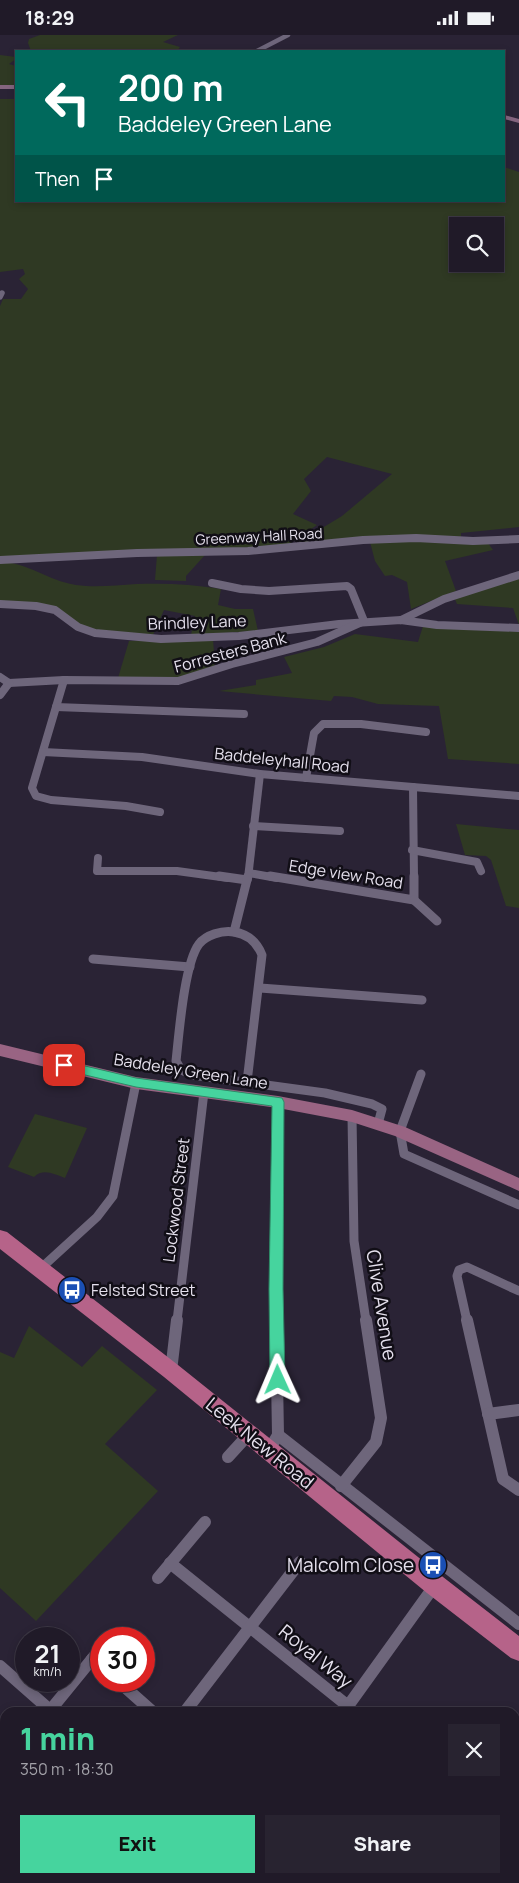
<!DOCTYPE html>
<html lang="en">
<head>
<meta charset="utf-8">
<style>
  :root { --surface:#201a28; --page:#282330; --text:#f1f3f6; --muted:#a2a1a8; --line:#3d3845; --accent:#46d49e }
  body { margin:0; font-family:Manrope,sans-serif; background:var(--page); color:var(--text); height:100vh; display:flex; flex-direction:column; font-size:19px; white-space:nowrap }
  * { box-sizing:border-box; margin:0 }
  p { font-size:16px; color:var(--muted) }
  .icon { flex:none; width:28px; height:28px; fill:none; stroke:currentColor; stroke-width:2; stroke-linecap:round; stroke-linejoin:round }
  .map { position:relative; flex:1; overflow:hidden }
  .side { position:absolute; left:0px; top:1672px; width:520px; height:176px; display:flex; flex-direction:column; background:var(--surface); border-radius:15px 15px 0 0; box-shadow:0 2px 8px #0003,0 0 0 1px var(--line) }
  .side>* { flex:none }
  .hud { position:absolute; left:15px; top:15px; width:490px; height:152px; border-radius:0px; box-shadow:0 2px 8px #0003,0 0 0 1px var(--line); background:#00695c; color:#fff; overflow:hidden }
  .buttons { position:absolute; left:449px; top:182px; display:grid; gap:10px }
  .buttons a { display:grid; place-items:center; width:55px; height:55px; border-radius:0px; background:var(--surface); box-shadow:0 2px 8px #0003,0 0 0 1px var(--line); font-size:25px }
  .speed { position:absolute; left:15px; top:1592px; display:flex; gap:10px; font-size:25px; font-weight:700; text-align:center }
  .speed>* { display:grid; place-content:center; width:65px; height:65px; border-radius:50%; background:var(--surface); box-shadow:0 2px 8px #0003,0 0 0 1px var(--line); line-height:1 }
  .speed small { font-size:12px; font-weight:400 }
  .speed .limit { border:8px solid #d22; background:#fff; color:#111 }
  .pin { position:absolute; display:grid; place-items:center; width:42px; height:42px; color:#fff; margin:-21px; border-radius:10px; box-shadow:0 2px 8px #0006 }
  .me { position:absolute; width:55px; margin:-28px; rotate:359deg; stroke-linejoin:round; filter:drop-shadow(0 0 4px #0008) }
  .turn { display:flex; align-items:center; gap:18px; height:105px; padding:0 20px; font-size:22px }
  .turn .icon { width:65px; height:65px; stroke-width:2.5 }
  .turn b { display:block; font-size:35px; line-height:42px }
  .then { display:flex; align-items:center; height:48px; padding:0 20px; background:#0003; gap:10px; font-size:19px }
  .round { display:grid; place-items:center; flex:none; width:52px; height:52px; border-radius:0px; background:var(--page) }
  .head { display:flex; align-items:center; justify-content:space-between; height:85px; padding:0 20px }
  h1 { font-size:30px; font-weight:800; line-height:38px; color:var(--accent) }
  .cta { display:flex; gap:10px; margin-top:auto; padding:10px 20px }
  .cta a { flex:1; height:58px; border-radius:0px; background:var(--accent); color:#111; font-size:20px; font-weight:800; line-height:58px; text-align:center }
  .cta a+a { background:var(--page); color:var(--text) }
  .status { display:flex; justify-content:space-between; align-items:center; height:35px; padding:0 25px; background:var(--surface); direction:ltr }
  .status svg { height:14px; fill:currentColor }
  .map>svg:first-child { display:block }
  .green { fill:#2f3923; fill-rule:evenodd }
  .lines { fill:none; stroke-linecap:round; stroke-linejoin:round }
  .street-far4 { stroke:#6e667b; stroke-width:4.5 }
  .street-far3 { stroke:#6e667b; stroke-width:5.5 }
  .street-far2 { stroke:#6e667b; stroke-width:8 }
  .street-far1 { stroke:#6e667b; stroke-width:9 }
  .street { stroke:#6e667b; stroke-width:12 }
  .secondary { fill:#84657f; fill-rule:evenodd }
  .primary { fill:#996483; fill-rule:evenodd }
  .highway { fill:#b66389; fill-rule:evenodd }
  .route { fill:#46d49e; stroke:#2e8a67 }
  .labels { text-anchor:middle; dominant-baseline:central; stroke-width:5; stroke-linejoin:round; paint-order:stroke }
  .far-street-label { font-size:14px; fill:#e5e0ed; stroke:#110e16 }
  .street-label { font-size:16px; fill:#e5e0ed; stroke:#110e16 }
  .poi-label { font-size:16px; fill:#e5e0ed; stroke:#110e16; text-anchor:start }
  .near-street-label { font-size:19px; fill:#e5e0ed; stroke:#110e16 }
  .near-poi-label { font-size:19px; fill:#e5e0ed; stroke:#110e16; text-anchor:end }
</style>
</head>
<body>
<div class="status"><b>18:29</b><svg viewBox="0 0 49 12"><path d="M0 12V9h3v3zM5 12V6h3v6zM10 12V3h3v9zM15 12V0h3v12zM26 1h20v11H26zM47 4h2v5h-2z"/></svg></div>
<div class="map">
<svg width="519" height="1848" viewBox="0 0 519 1848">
  <rect width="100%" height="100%" fill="#2a2335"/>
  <g class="green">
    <polygon points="40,0 178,0 163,7 180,12 177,16 31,16 28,8 29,4"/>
    <polygon points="0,20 16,22 16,24 9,29 16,31 16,51 0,51"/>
    <path d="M0,64H16V166H504V132L519,137V492L461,498V503L299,509V507L342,481L392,439L327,422L304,444L311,456L293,479L317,490L286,511L0,524V271L3,264H21L28,254L19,244L25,239L23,234L0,237ZM458,191H495V229H458Z"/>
    <polygon points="413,506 488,508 493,515 445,526 456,556 411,574 407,547 392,540 385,541 375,526 370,507"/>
    <polygon points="157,520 205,520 186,541 186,546 155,545"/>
    <path d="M0,527C27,527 49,546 76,550C97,553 116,550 137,549C165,548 193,549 221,554L218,570L235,574H253L258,596L191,600L195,581L164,575L153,600L97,596L77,589L64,577L53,573L0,567Z"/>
    <polygon points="519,542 519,590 513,573 457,569 454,562"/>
    <polygon points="423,591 519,595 519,729 448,724 439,671 378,669 352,662 334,661 331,666 219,656 256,650 256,645 292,638 284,622 324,612 355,599 418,607"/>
    <polygon points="213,604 215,631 178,643 118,643 129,606"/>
    <polygon points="456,789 519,795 519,873 506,871 491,825 486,821 465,820"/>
    <path d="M35,1079L87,1093L65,1143C54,1139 43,1133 34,1142L8,1132Z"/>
    <polygon points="29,1291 82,1332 102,1311 157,1355 105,1409 158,1456 36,1586 0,1553 0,1317 14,1323"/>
    <polygon points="0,1737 5,1743 5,1844 95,1844 99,1848 0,1848"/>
    <polygon points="309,1844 397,1844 402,1848 306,1848"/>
    <polygon points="412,1844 492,1844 493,1848 408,1848"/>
  </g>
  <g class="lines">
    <polyline class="street-far4" points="257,16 288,0"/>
    <polyline class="street-far3" points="0,262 2,258"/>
    <g class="street-far2">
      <polyline points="0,525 137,518 248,516 363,505 416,503 473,506 519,504"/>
      <polyline points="0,569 36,571 55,575 78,592 95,598 161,604 239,601 339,589 401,585 437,590 519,593"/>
      <polyline points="401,585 444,564 519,540"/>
      <polyline points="0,642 9,648"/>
      <polyline points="64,645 32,753 36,761 51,765 126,771 160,777"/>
      <polyline points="9,648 64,645 178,646 232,629 317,607 364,586 351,554 347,551 269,556 241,554 212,548"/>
      <polyline points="0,660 9,648"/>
      <polyline points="56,672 244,679"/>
      <polyline points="43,717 142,722 260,739 519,761"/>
      <polyline points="306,743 314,698 323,689 361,689 426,697"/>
      <polyline points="413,752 414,843"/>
      <polyline points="253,791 340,796"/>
      <polyline points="412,815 477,827 481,836"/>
      <polyline points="98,823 97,836 177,836 228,843"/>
      <polyline points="249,838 277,843"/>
      <polyline points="248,843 260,739"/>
    </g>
    <g class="street-far1">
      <polyline points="219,841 247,845"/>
      <polyline points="270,841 414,865 414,841"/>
      <polyline points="414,865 437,886"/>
      <polyline points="234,897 248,841"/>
      <polyline points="93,924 190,932"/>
      <polyline points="260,953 422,965"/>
      <polyline points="421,1039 400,1096 404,1119 519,1170"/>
      <path d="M247,1047L262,920C257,907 247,899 234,897C222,895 206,900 199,909C184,929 179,1000 176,1026L181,1035L192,1040L325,1058L372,1069L382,1074L378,1089"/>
      <polyline points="352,1081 354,1206 366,1286"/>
      <polyline points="40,1234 97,1182 113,1161 136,1048"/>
      <polyline points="177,1286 204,1057"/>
      <polyline points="276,1286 278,1067"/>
      <polyline points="467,1286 457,1241 459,1235 467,1232 519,1256"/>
    </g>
    <g class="street">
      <polyline points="467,1285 503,1444 519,1455"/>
      <polyline points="171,1336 177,1285"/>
      <polyline points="488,1379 519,1375"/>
      <polyline points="278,1400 519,1589"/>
      <polyline points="269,1415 278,1400 276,1285"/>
      <polyline points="228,1422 249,1399"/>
      <polyline points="341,1451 376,1407 381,1383 366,1285"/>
      <polyline points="170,1528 348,1671 435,1550"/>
      <polyline points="158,1543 205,1487"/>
      <polyline points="92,1624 101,1632"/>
      <polyline points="0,1631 50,1675"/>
      <polyline points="118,1646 154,1678"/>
      <polyline points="48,1678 101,1613"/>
      <polyline points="184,1678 300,1527"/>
      <polyline points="282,1848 285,1844"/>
    </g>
    <g class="secondary">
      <rect x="0" y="50" width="16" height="4"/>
      <polygon points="504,80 519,84 519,88 504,84"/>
    </g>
    <polygon class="primary" points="0,1009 136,1042 278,1061 352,1075 405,1092 519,1143 519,1156 395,1101 352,1087 278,1073 136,1054 0,1021"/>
    <polygon class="highway" points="0,1195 7,1197 178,1330 443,1542 519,1601 519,1626 511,1623 427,1558 164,1342 0,1214"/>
  </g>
  <polygon class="route" points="64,1026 136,1043 282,1063 284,1067 283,1254 285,1345 282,1350 278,1352 273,1350 270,1345 269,1254 272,1071 136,1052 60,1034 58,1030 60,1027"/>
  <defs>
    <symbol id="bus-disc" viewBox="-11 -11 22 22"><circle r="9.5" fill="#1a4fb4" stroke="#110e16"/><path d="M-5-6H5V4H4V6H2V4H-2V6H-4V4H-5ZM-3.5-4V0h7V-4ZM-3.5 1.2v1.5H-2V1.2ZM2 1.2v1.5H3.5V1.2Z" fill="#fff"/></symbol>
  </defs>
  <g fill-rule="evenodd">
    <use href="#bus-disc" x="56" y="1239" width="32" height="32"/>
    <use href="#bus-disc" x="417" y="1514" width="32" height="32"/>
  </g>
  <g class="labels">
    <g class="far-street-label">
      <text transform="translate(259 501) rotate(-3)">Greenway Hall Road</text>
    </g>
    <g class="street-label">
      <text transform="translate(197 587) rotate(-2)">Brindley Lane</text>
      <text transform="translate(230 617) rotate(-15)">Forresters Bank</text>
      <text transform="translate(282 725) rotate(6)">Baddeleyhall Road</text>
      <text transform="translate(346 839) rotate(9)">Edge view Road</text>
      <text transform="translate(191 1036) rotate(9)">Baddeley Green Lane</text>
      <text transform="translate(176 1165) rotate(-83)">Lockwood Street</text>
    </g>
    <g class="poi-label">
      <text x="91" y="1255">Felsted Street</text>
    </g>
    <g class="near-street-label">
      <text transform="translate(382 1270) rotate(81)">Clive Avenue</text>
      <text transform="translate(260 1408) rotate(39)">Leek New Road</text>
      <text transform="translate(316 1621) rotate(39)">Royal Way</text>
    </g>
    <g class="near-poi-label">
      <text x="414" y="1530">Malcolm Close</text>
    </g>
  </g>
</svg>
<div class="buttons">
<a><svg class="icon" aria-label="search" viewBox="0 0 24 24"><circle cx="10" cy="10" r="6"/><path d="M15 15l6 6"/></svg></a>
</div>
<div class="speed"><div>21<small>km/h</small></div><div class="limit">30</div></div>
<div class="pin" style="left:64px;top:1030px;background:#d93025"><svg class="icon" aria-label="arrive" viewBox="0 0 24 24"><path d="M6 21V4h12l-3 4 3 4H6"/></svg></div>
<svg class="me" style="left:278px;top:1345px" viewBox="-20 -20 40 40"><path d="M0-17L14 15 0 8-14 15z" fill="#46d49e" stroke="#fff" stroke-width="4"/></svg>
<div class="hud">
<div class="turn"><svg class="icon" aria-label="left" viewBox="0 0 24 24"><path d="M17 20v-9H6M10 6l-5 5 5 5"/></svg><div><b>200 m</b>Baddeley Green Lane</div></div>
<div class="then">Then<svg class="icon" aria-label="arrive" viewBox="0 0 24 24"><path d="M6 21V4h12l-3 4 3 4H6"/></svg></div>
</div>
<section class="side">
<div class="head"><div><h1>1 min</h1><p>350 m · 18:30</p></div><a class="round"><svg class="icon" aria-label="close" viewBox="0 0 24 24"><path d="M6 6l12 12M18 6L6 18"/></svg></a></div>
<div class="cta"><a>Exit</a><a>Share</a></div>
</section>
</div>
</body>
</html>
